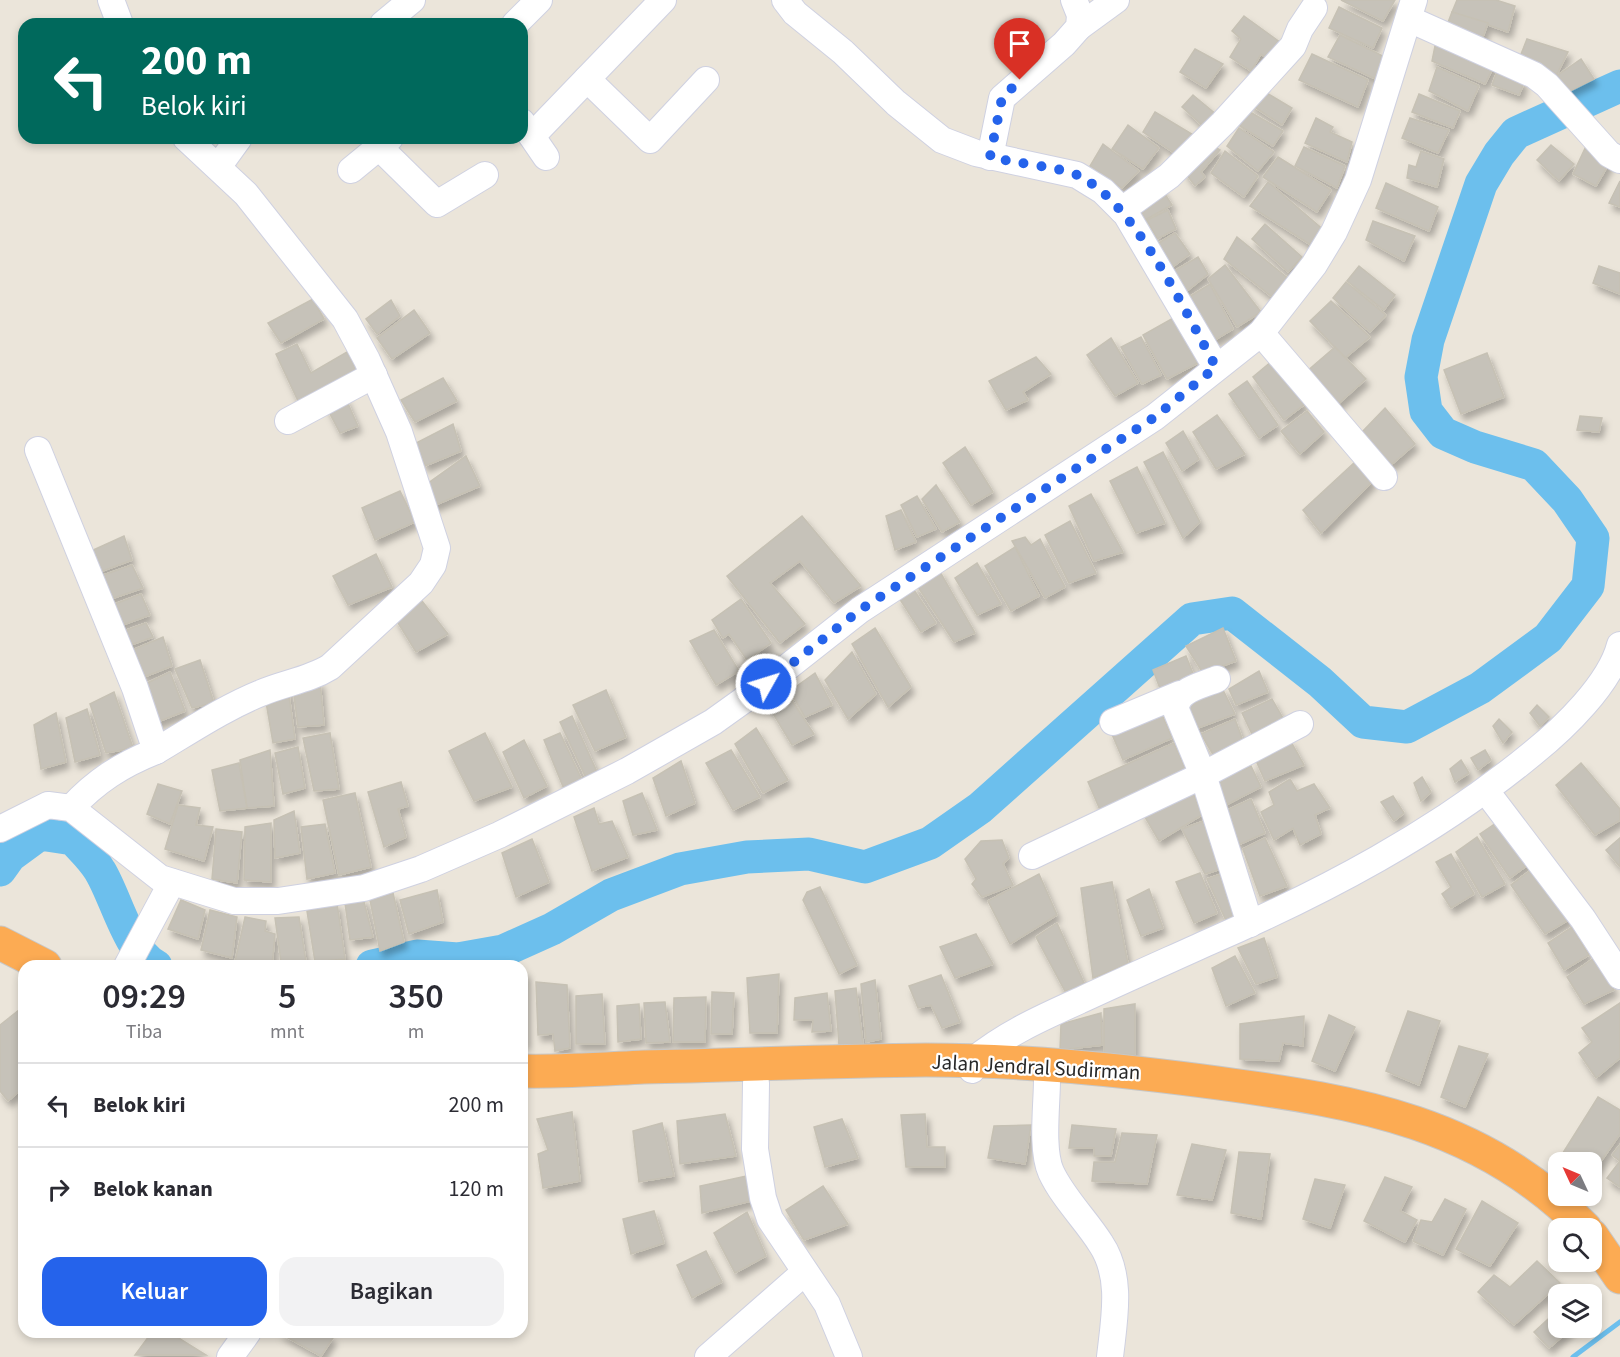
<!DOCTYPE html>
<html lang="id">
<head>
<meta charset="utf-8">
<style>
  :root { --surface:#fff; --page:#f2f2f3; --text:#2b2b33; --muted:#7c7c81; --line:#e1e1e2; --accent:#2563eb }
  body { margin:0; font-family:"Source Sans 3",sans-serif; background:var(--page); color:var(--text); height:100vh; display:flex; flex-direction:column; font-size:22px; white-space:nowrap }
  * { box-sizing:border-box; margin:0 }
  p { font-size:20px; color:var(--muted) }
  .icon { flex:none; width:33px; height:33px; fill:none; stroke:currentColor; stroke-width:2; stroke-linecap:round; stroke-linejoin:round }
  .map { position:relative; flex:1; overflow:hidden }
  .sheet { position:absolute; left:18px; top:960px; width:510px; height:378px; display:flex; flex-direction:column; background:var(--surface); border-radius:18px; box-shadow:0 3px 9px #0003 }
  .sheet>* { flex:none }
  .banner { position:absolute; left:18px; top:18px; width:510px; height:126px; border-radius:18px; box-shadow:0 3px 9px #0003; background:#00695c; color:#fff; overflow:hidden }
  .needle { width:39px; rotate:314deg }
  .fabs { position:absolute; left:1548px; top:1152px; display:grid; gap:12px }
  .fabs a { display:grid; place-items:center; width:54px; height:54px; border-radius:12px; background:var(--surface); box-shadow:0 3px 9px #0003; font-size:30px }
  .pin { position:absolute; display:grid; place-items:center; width:51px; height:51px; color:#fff; margin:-62px -26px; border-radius:50% 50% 50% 0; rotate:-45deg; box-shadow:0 0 6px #0007 }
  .pin .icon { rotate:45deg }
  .me { position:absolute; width:66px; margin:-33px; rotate:51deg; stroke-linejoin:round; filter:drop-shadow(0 0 4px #0008) }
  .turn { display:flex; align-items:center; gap:21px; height:126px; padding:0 24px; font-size:27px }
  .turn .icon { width:78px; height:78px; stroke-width:2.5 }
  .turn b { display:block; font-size:42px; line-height:51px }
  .eta { display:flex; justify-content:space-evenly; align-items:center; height:102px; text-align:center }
  .eta b { font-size:36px; font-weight:600; line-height:42px }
  .cta { display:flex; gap:12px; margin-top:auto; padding:12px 24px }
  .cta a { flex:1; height:69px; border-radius:18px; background:var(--accent); color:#fff; font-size:24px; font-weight:600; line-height:69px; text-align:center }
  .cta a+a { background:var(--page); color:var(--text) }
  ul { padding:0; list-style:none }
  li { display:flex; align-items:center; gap:18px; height:84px; padding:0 24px; border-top:2px solid var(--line) }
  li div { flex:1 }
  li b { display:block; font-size:22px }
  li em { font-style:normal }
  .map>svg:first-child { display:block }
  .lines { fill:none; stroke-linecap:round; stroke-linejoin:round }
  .stream { stroke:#6cbfed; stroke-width:5 }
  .river { stroke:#6cbfed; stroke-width:33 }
  .building { fill:#c6c2b9; stroke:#c6c1b4; stroke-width:1.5; filter:url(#shadow) }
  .minor-casing { stroke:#cfd1e1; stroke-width:28 }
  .highway-casing { stroke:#c7c7c7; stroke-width:35 }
  .minor { stroke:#fff; stroke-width:26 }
  .highway { stroke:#fcab53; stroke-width:33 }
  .route { stroke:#2563eb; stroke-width:10; stroke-dasharray:0 18 }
  .labels { text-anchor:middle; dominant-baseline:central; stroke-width:4.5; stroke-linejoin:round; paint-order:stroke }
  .street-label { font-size:21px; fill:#282828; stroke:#fff }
</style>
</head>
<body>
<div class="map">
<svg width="1620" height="1357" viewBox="0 0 1620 1357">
  <defs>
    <filter id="shadow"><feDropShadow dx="3.5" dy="6" stdDeviation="3" flood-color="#0004"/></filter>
  </defs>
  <rect width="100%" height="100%" fill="#ebe5da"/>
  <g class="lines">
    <polyline class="stream" points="1573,1357 1620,1322"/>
    <g class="river">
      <path d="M0,870L10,856L40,834L73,839C82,849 93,859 100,871C116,897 128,951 156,966"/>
      <polyline points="372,966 417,956 458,959 503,951 552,929 611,895 680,869 747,857 809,854 865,867 930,843 980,808 1192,619 1232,613 1320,682 1363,722 1407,727 1480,688 1548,638 1588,586 1593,538 1567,500 1534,465 1475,447 1443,433 1426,411 1421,377 1428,340 1481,184 1499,154 1516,133 1620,86"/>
    </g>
  </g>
  <g class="building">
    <polygon points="1341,0 1395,0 1383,21"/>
    <polygon points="1457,0 1496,0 1515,6 1508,32 1452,12"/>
    <polygon points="1339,7 1382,28 1373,48 1329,28"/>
    <polygon points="1452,12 1488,23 1480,45 1444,33"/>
    <polygon points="1244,16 1284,45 1269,60 1261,54 1251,71 1230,57 1241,39 1232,31"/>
    <polygon points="1340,35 1389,59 1380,81 1328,57"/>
    <polygon points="1527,39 1568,52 1554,80 1518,62"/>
    <polygon points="1436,41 1495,64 1485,84 1432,61"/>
    <polygon points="1195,49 1223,64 1206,88 1180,72"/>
    <polygon points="1312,54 1368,80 1358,107 1299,80"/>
    <polygon points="1581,59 1594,79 1564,94 1555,77"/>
    <polygon points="1501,61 1524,83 1519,95 1492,85"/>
    <polygon points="1437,67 1479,86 1468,111 1429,91"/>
    <polygon points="1260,89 1292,108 1282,125 1250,104"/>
    <polygon points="1419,94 1460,111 1453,128 1412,112"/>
    <polygon points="1193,95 1217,115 1204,127 1182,107"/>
    <polygon points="1243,108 1283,131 1273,146 1235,123"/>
    <polygon points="1155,112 1195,136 1179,156 1143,132"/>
    <polygon points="1316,118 1333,127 1330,132 1352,142 1347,162 1305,143"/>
    <polygon points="1410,118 1449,130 1438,153 1402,138"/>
    <polygon points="1128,125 1159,148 1143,169 1112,149"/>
    <polygon points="1239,128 1274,152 1258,171 1227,146"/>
    <polygon points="1588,142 1610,162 1596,186 1573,174"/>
    <polygon points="1208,143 1220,150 1201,172 1205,177 1195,186 1184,171"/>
    <polygon points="1103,144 1139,171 1122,188 1090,166"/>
    <polygon points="1551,145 1574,164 1559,181 1537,160"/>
    <polygon points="1304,147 1345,166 1337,188 1295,166"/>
    <polygon points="1225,151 1258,176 1244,197 1211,173"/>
    <polygon points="1421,151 1444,159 1437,187 1407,178 1409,165 1416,167"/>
    <polygon points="1278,157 1331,190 1317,212 1263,177"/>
    <polygon points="1620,181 1620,207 1609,203"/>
    <polygon points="1268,182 1326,232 1311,245 1250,206"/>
    <polygon points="1386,183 1438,207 1429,231 1376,208"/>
    <polygon points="1161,188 1172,205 1143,221 1136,207"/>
    <polygon points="1168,210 1176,229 1157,239 1147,220"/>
    <polygon points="1373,221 1415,236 1404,261 1366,240"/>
    <polygon points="1265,224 1302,257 1288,272 1252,239"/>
    <polygon points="1175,233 1190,254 1171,268 1154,246"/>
    <polygon points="1237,237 1295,284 1280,303 1224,259"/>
    <polygon points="1198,257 1208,274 1182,295 1169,274"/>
    <polygon points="1225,265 1261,312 1237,327 1208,279"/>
    <polygon points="1359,266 1395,295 1384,310 1347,281"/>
    <polygon points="1599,266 1620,273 1620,294 1593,283"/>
    <polygon points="1346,282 1386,315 1370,332 1333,298"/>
    <polygon points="1210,284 1233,329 1213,341 1189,297"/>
    <polygon points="313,299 324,319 281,343 268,323"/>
    <polygon points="391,300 400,316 377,334 366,319"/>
    <polygon points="1331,301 1370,337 1345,358 1310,321"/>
    <polygon points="414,310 430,333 392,359 377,338"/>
    <polygon points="1175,317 1198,363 1167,379 1143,335"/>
    <polygon points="1141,337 1161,375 1142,384 1121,347"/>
    <polygon points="1111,338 1138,383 1115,396 1087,355"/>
    <polygon points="297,344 311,373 347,352 358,369 299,403 276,354"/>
    <polygon points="1335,347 1366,379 1337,405 1306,372"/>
    <polygon points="1487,353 1504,397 1461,414 1444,370"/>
    <polygon points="1036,357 1051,374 1023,392 1028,400 1006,410 989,381"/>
    <polygon points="1272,361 1305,404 1284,420 1253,377"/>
    <polygon points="443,378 457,401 415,422 401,400"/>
    <polygon points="1247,381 1278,425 1259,438 1229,394"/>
    <polygon points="345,397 358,426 340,433 326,406"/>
    <polygon points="1385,408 1415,444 1391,465 1361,433"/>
    <polygon points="1307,411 1324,432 1300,454 1281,431"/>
    <polygon points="1217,415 1245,454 1216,469 1193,432"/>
    <polygon points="1580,416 1602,418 1599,432 1577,430"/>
    <polygon points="453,424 461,451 425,466 416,443"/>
    <polygon points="1183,431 1199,459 1182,471 1166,443"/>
    <polygon points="965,447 993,492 971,505 943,463"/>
    <polygon points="1163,452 1200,522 1183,538 1144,462"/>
    <polygon points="466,456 480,486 433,506 424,486"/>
    <polygon points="1356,461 1373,481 1321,533 1303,510"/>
    <polygon points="1137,467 1165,523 1136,533 1110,481"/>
    <polygon points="936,485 960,522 942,532 922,499"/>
    <polygon points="400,491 415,522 375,540 362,508"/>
    <polygon points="1091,494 1123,552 1094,561 1069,506"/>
    <polygon points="917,496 936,529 917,537 901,505"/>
    <polygon points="901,510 916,542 895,550 886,516"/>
    <polygon points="802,516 861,586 834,603 800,561 770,583 805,624 780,643 727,576"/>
    <polygon points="1070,521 1096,573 1069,583 1045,535"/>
    <polygon points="124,536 132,560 97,573 89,552"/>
    <polygon points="1025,537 1031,545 1040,539 1065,587 1045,598 1012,541"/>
    <polygon points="1015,547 1039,596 1011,611 985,566"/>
    <polygon points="376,554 392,587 348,605 333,576"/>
    <polygon points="977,563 1001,604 977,615 955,578"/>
    <polygon points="132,565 143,588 105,601 98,577"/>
    <polygon points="939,570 975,633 954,642 916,584"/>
    <polygon points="912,587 936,623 921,632 899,598"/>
    <polygon points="141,594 150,615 114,628 107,607"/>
    <polygon points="741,599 771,643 747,660 729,634 723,638 712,620"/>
    <polygon points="422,601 448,634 416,652 395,618"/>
    <polygon points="146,623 153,637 122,648 116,634"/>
    <polygon points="875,628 911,687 888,707 852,644"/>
    <polygon points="1223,628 1236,661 1203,673 1186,646"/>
    <polygon points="714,630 739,671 716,685 690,641"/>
    <polygon points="163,637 172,666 144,677 130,651"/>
    <polygon points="852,652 876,694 848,719 825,680"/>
    <polygon points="1186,656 1194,676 1161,691 1153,670"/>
    <polygon points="200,660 214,703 192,708 175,669"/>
    <polygon points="1259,671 1268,692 1236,705 1229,689"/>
    <polygon points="170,672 185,711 155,723 141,686"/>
    <polygon points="815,673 832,705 805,717 790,691"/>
    <polygon points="320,681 324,725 298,727 293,688"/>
    <polygon points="783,687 814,734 792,745 766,702"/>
    <polygon points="288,688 295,739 273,743 265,696"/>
    <polygon points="1222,688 1235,714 1195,729 1186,705"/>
    <polygon points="606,690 626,737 595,751 573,705"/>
    <polygon points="114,692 133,748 106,753 90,704"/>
    <polygon points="1272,699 1284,720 1253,736 1242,713"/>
    <polygon points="1537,705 1549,717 1540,726 1530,713"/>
    <polygon points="87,709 100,755 75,762 66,718"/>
    <polygon points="1160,710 1172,738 1123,760 1111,732"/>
    <polygon points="56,713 66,762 41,769 34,725"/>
    <polygon points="572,716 597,772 586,778 560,722"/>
    <polygon points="1235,719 1243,741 1214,756 1201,734"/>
    <polygon points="1499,719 1512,732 1503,743 1493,726"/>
    <polygon points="756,728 788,780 763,793 735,744"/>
    <polygon points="330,733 339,789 314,791 303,738"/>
    <polygon points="485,733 512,787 474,801 449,751"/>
    <polygon points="560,733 583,782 564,789 544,740"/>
    <polygon points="524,740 547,786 524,798 503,752"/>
    <polygon points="1290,740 1304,765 1265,781 1255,758"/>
    <polygon points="1174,743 1188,774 1101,812 1088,782"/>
    <polygon points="298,747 305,788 283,794 275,753"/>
    <polygon points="270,750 274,806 247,808 240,760"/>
    <polygon points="731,750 760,797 733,810 706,763"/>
    <polygon points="1485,750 1491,760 1478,770 1471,758"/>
    <polygon points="1461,760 1469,773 1455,782 1450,769"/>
    <polygon points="681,761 695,803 666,816 653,778"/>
    <polygon points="239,763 247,808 220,811 212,770"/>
    <polygon points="1581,763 1620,809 1620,820 1595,835 1556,785"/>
    <polygon points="1251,766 1261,787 1224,806 1213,783"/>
    <polygon points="1422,777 1431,792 1421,801 1414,783"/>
    <polygon points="1290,779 1297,791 1314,784 1330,808 1315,815 1321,834 1300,845 1293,828 1274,840 1261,812 1274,805 1269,792"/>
    <polygon points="401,782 408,806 398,809 406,837 384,847 368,792"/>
    <polygon points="158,784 182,791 170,824 147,814"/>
    <polygon points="1193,792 1202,815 1159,841 1142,812"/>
    <polygon points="355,793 371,867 339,875 323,800"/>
    <polygon points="642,793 657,830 633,835 623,801"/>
    <polygon points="1393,796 1404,813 1394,821 1381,802"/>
    <polygon points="1251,799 1265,833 1238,845 1223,812"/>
    <polygon points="178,805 200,808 196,825 213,827 204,861 165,849"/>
    <polygon points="594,808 599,824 612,821 628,857 592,871 574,817"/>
    <polygon points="294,811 300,853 275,858 274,820"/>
    <polygon points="1502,819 1529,864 1510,878 1480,834"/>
    <polygon points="1204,821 1227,867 1205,874 1182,829"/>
    <polygon points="271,823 271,882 244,880 245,827"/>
    <polygon points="325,824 335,873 307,879 301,827"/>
    <polygon points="216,829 242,832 237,883 212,879"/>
    <polygon points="1477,837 1505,884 1482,897 1456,852"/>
    <polygon points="1265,838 1287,886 1260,896 1243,849"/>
    <polygon points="1620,838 1620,867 1606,850"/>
    <polygon points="532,839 549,882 516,897 502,853"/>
    <polygon points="1002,840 1009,858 1003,864 1013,885 982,897 972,884 976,879 965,859 981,841"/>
    <polygon points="1451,854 1474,894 1451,908 1442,894 1451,887 1436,862"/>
    <polygon points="1535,867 1570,919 1545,934 1511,885"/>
    <polygon points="1227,872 1247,916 1229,927 1207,879"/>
    <polygon points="1200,873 1217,913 1194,923 1176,882"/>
    <polygon points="1039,874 1057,915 1010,944 988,901"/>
    <polygon points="1112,882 1128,964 1093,978 1081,888"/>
    <polygon points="820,887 857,965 839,974 803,900 807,892"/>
    <polygon points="1149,889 1163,928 1141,936 1127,900"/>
    <polygon points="437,890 443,922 409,934 400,900"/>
    <polygon points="393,893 404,942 380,951 370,900"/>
    <polygon points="363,898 373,937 350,940 345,903"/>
    <polygon points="181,900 205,910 198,939 168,929"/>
    <polygon points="337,903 345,959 315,962 307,911"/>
    <polygon points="210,910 237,917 232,958 201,950"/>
    <polygon points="245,917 266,921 265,931 275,934 272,966 234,966"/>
    <polygon points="299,917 306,962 281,962 275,918"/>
    <polygon points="1057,923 1085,985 1065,991 1036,937"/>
    <polygon points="1572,927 1589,955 1564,970 1548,943"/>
    <polygon points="976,934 993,964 955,978 940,947"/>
    <polygon points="1264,938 1277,977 1256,984 1238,948"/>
    <polygon points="1235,956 1255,993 1226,1006 1212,968"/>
    <polygon points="1597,956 1614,990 1584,1004 1567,977"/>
    <polygon points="522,971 526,972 526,1043 522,1043"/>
    <polygon points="779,974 777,1033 750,1033 747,978"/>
    <polygon points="941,975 960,1022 942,1028 931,1005 918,1008 909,986"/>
    <polygon points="875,980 881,1039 866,1042 861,984"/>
    <polygon points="536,982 567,985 570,1048 555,1051 553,1034 538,1035"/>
    <polygon points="856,988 863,1044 839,1045 835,991"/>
    <polygon points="712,992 734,993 732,1034 711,1034"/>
    <polygon points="827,993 831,1031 812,1032 813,1020 794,1020 795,998"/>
    <polygon points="602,994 605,1044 576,1044 576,996"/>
    <polygon points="706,997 705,1042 673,1042 674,998"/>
    <polygon points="665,1002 670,1042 646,1043 644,1003"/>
    <polygon points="1620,1003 1620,1058 1596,1078 1579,1053 1592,1042 1582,1028"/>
    <polygon points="639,1004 641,1039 618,1042 617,1006"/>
    <polygon points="1135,1004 1135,1054 1104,1055 1104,1009"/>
    <polygon points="19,1010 24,1016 24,1087 8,1101 0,1091 0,1025"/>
    <polygon points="1408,1011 1440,1021 1419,1085 1386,1071"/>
    <polygon points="1101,1013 1102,1045 1060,1050 1061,1024"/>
    <polygon points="1329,1015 1355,1027 1335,1071 1312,1061"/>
    <polygon points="1304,1016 1303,1046 1283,1043 1279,1061 1240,1059 1240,1024"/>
    <polygon points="1459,1046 1488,1054 1465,1107 1441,1097"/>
    <polygon points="1598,1097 1620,1110 1620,1134 1592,1174 1592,1162 1558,1162 1558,1166 1556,1164"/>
    <polygon points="572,1112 580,1181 543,1188 538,1154 548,1150 537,1119"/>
    <polygon points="725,1114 736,1156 680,1164 677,1121"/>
    <polygon points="925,1114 927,1147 945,1147 945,1167 906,1167 901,1115"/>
    <polygon points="842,1119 858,1158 825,1167 814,1127"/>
    <polygon points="662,1123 674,1176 639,1182 633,1131"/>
    <polygon points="1031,1125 1025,1164 988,1158 994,1126"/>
    <polygon points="1072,1125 1116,1129 1111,1156 1094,1156 1094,1148 1069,1148"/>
    <polygon points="1122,1133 1157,1135 1147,1184 1092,1181 1094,1162 1115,1162"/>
    <polygon points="1192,1144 1226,1150 1212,1200 1177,1195"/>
    <polygon points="1620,1145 1620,1161 1612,1155"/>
    <polygon points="1239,1152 1270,1154 1261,1219 1231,1213"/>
    <polygon points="1620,1161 1620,1187 1607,1178"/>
    <polygon points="747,1176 751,1201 702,1213 700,1186"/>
    <polygon points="1385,1177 1412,1187 1400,1211 1417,1220 1405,1242 1364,1221"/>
    <polygon points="1315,1179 1345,1185 1330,1228 1303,1219"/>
    <polygon points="823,1186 848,1224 804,1240 786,1210"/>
    <polygon points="1445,1199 1466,1209 1443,1255 1413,1241 1421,1220 1432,1222"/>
    <polygon points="1482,1201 1518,1223 1490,1266 1456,1249"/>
    <polygon points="654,1211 664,1243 631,1254 623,1219"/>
    <polygon points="747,1212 766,1256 735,1273 714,1233"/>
    <polygon points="706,1251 722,1282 692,1298 677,1265"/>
    <polygon points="1537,1261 1560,1283 1514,1325 1478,1292 1494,1275 1510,1287"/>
    <polygon points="1558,1310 1558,1328 1572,1328 1549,1348 1534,1332"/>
    <polygon points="152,1332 169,1332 206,1355 135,1355"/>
    <polygon points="323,1332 333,1338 321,1356 279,1333"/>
  </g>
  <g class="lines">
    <defs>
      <g id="minor">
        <polyline points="111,0 120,24"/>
        <polyline points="785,0 795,13 843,52 896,103 942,140 976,153 1077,175 1103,191 1126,214 1216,367"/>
        <polyline points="1409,19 1534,75 1547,85 1609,154 1620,160"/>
        <polyline points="383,24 412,0"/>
        <polyline points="515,24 539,0"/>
        <polyline points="1079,27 1116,0"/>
        <polyline points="587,79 650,140 706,80"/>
        <polyline points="522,122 546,157"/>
        <polyline points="532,136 663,0"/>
        <polyline points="379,147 437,204 485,175"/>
        <polyline points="990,157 1002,98 1064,44 1079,27 1080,15 1074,0"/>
        <polyline points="218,167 239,138"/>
        <polyline points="351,170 390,138"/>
        <polyline points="1122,210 1169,176 1223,123 1293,46 1300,29 1314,8"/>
        <polyline points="1261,333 1384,477"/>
        <polyline points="288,421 374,375"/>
        <path d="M38,450L135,688L156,751C121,765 96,781 71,808"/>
        <path d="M1217,679C1201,686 1175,690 1176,710L1203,775L1250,924"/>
        <polyline points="1113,722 1180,694"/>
        <path d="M156,751C190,731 224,708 261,693C284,683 309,680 330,667L421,583L433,565L437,548L399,432L367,360L345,319L246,194L186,138"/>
        <polyline points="1486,791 1583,919 1620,976"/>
        <polyline points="0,829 48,805 71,808 160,878 234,901 278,901 364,888 421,869 499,835 627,771 713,722 766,684 860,610 1155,417 1261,333 1314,265 1334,232 1358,180 1414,0"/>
        <polyline points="1032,856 1203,775 1300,724"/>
        <polyline points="127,966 172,882"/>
        <path d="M972,1070L971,1062C1005,1034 1041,1018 1081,1000C1124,980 1167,961 1209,942C1324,892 1436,833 1533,753C1564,728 1610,684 1620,645"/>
        <path d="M1047,1080C1047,1104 1041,1150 1051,1172C1063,1198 1086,1220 1101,1244C1123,1277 1114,1320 1110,1357"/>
        <polyline points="756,1083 755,1149 763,1198 770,1219 827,1304 849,1357"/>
        <polyline points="230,1357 248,1332"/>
        <polyline points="708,1357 805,1272"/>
      </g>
      <g id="highway">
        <polyline points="0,943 45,966"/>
        <path d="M522,1071C562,1072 603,1069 644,1067C738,1065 832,1061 926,1060C1025,1060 1120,1070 1218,1083C1358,1102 1482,1122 1585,1228"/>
        <polyline points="1592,1236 1620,1277"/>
      </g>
    </defs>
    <use href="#minor" class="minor-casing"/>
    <use href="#highway" class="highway-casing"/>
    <use href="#minor" class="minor"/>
    <use href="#highway" class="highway"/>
  </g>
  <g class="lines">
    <path class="route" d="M766,684L860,610L1155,417L1216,367C1185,312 1135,203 1079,176C1062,167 1013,163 990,157L1002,98L1020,80"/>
  </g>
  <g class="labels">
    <g class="street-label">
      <text transform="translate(1036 1067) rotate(3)">Jalan Jendral Sudirman</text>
    </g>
  </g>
</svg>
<div class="fabs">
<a><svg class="needle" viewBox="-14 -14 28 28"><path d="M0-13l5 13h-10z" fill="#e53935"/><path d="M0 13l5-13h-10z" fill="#7c7c81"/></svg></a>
<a><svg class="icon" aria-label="search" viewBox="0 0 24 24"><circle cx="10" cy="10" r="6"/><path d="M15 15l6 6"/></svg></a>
<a><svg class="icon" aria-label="layers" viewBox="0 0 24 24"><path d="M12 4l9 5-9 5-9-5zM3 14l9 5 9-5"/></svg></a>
</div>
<div class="pin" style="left:1020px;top:80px;background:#d93025"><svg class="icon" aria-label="arrive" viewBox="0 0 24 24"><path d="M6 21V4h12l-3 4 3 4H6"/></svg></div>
<svg class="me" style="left:766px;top:684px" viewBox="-20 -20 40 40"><circle r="17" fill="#2563eb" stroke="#fff" stroke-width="3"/><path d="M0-11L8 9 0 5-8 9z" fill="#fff"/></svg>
<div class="banner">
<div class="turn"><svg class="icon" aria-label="left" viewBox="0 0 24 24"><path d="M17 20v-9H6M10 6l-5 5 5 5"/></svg><div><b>200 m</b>Belok kiri</div></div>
</div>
<section class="sheet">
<div class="eta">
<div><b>09:29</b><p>Tiba</p></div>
<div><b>5</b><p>mnt</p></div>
<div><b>350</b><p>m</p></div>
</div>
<ul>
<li><svg class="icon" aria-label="left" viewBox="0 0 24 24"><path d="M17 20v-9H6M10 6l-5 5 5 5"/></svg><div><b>Belok kiri</b></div><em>200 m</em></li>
<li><svg class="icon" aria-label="right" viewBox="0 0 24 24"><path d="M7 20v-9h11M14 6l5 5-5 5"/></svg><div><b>Belok kanan</b></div><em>120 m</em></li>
</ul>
<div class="cta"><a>Keluar</a><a>Bagikan</a></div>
</section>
</div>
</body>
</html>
